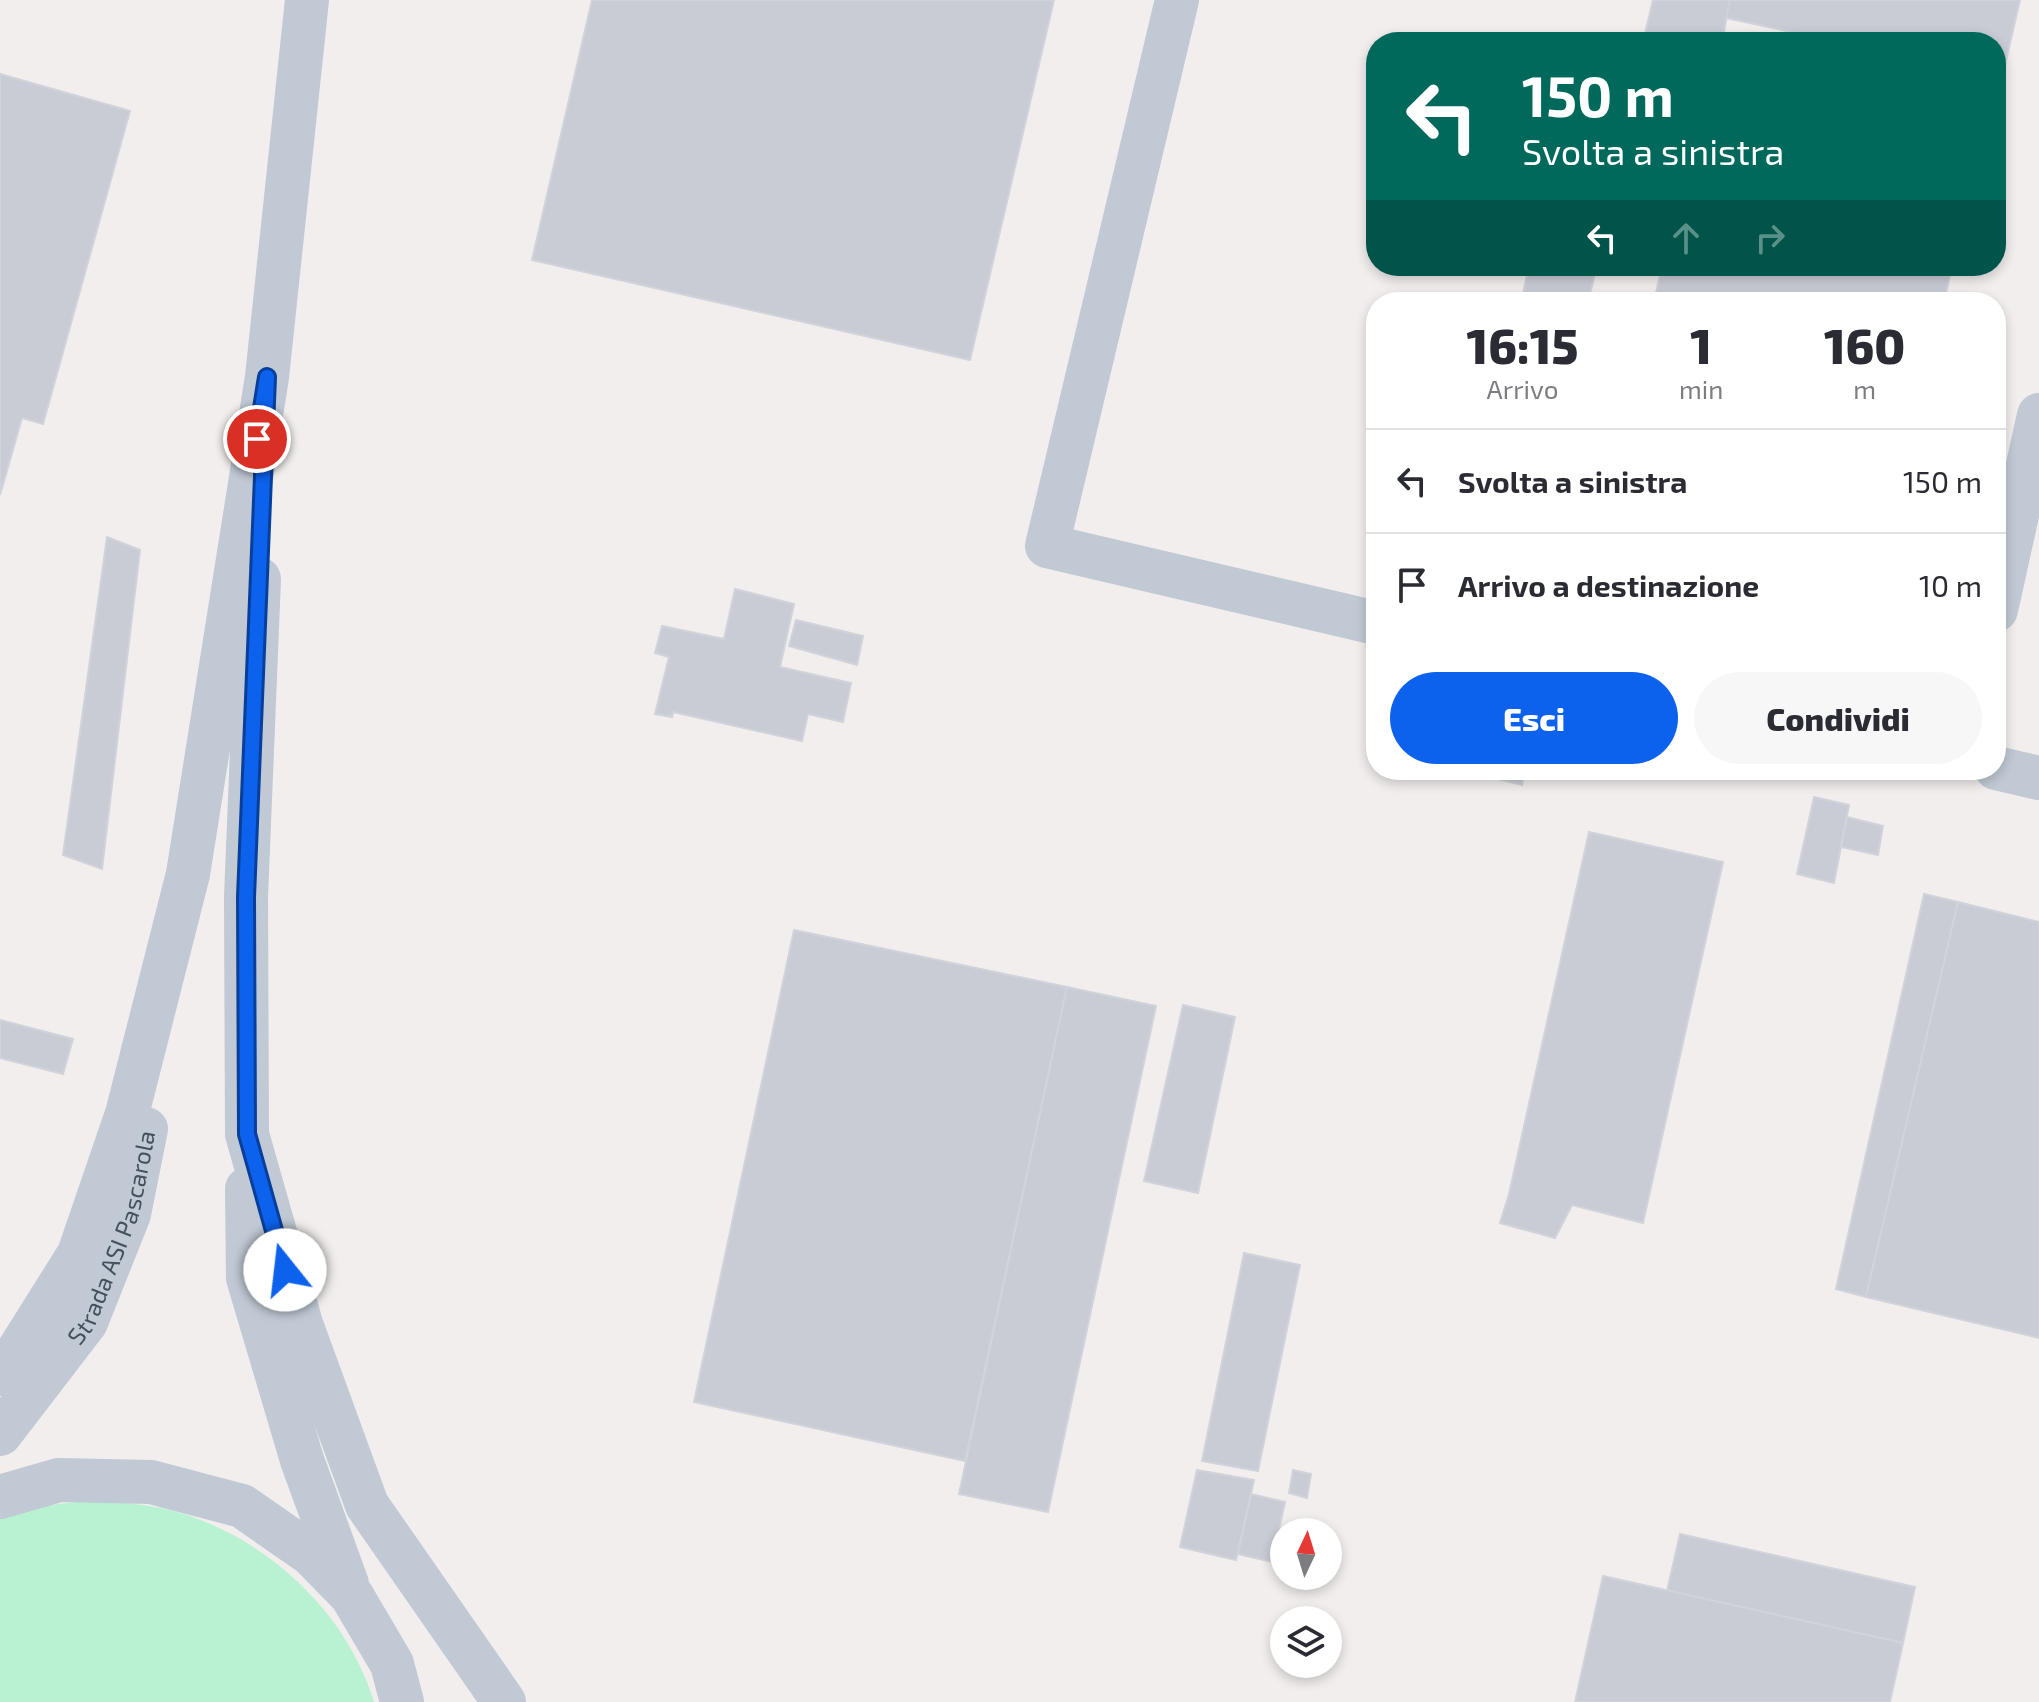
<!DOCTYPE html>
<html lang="it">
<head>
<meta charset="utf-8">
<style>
  :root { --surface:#fff; --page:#f7f7f7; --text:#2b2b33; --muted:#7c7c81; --line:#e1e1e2; --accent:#0c61ed }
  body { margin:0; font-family:"Exo 2",sans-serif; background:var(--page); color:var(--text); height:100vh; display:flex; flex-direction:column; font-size:30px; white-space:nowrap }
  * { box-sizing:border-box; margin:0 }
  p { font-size:26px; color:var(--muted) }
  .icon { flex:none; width:44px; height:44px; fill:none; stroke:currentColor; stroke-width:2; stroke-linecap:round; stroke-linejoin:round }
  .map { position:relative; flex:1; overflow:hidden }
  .details { position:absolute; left:1366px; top:292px; width:640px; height:488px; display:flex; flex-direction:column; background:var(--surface); border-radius:32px; box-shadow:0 4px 12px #0003 }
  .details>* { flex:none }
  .guide { position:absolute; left:1366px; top:32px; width:640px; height:244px; border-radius:32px; box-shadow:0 4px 12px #0003; background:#00695c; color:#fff; overflow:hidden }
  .needle { width:52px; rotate:4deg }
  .tools { position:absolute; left:1270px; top:1518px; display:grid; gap:16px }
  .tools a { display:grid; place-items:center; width:72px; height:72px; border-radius:50%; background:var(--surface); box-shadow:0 4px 12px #0003; font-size:40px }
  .pin { position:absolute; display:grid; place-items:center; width:68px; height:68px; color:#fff; margin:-34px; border:4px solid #fff; border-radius:50%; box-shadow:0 2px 8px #0007 }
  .me { position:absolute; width:88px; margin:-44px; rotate:344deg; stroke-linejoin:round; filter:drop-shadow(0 0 6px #0008) }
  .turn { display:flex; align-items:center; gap:28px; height:168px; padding:0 24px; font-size:36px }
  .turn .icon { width:104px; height:104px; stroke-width:2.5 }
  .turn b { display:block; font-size:56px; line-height:68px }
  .lanes { display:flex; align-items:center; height:76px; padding:0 24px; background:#0003; justify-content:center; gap:40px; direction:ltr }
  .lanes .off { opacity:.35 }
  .eta { display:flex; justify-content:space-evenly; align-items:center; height:136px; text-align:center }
  .eta b { font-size:48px; font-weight:800; line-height:56px }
  .button { display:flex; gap:16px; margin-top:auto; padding:16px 24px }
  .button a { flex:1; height:92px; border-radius:48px; background:var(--accent); color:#fff; font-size:32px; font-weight:800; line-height:92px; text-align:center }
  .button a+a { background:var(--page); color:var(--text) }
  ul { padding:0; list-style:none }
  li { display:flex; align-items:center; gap:24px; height:104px; padding:0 24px; border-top:2px solid var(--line) }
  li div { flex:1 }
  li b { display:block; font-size:30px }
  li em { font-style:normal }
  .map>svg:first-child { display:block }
  .green { fill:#b8f2d2 }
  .building { fill:#c9ccd4; stroke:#d1d3da; stroke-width:2 }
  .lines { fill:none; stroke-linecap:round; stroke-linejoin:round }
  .street { stroke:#c0c9d4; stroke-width:44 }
  .route-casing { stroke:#083f9a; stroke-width:20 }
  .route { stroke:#0c61ed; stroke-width:14 }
  .labels { text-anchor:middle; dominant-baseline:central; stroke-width:6; stroke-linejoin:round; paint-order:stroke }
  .street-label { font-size:24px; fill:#45505d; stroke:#fff }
</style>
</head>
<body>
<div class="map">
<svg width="2039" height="1702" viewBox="0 0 2039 1702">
  <rect width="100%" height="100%" fill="#f1eeed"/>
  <path class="green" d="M85,1501C119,1502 154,1504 187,1515C273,1544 347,1614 374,1702H0V1518L34,1507Z"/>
  <g class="building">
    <polygon points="592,0 1054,0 970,360 532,260"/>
    <polygon points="1653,0 1730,0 1722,42 1643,42"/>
    <polygon points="1730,0 2020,0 2002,78 1996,76 1996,42 1838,42 1726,18"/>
    <polygon points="0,74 130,111 43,424 22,418 0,495"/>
    <polygon points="1529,266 1597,266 1588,302 1521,302"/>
    <polygon points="1662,266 1952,266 1944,302 1654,302"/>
    <polygon points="107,537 140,550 102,869 63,855"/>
    <polygon points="735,589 794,604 780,667 851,683 843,722 808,714 802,741 673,712 672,717 655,714 669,657 655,653 662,626 724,639"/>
    <polygon points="796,620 863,636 857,665 789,646"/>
    <polygon points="1496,770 1525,770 1522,785 1494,778"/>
    <polygon points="1814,797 1849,805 1834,883 1797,874"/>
    <polygon points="1847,817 1883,826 1878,855 1841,847"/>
    <polygon points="1589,832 1723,862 1643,1223 1572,1205 1555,1238 1500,1223 1509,1194"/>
    <polygon points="1924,894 1958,902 1866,1297 1836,1289"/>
    <polygon points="1958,902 2039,922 2039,1338 1866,1297"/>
    <polygon points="794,930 1067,987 965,1461 694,1402"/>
    <polygon points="1067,987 1156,1006 1048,1512 959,1494"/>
    <polygon points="1183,1005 1235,1017 1198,1193 1144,1181"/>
    <polygon points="0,1020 73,1039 63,1074 0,1058"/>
    <polygon points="1244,1253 1300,1265 1258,1471 1202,1461"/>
    <polygon points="1197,1470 1254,1480 1236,1560 1180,1547"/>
    <polygon points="1293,1470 1311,1474 1307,1498 1289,1493"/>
    <polygon points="1251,1494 1285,1502 1272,1562 1238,1554"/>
    <polygon points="1680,1534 1915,1587 1903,1643 1667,1591"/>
    <polygon points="1603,1576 1903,1643 1890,1702 1575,1702"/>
  </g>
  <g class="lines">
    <g class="street">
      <polyline points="1177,0 1047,546 1376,623"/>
      <polyline points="259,579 246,897 247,1134 301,1324 367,1505 504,1702"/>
      <polyline points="1996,610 2039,415"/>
      <polyline points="1996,768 2039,778"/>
      <polyline points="247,1189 248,1278 302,1460 347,1584"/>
      <polyline points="0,1374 10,1364 79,1254 127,1114 188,874 267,377 307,0"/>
      <path id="s1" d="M0,1434L86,1322L129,1214L146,1129"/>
      <polyline points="0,1497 59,1480 151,1482 242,1506 311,1554 352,1596 392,1664 402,1702"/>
    </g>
  </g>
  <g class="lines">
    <defs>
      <polyline id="route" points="257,439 267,377 246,897 247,1134 285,1270"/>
    </defs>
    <use href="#route" class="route-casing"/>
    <use href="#route" class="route"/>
  </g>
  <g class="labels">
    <g class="street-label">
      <text stroke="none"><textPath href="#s1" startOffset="230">Strada ASI Pascarola</textPath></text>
    </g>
  </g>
</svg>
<div class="tools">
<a><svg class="needle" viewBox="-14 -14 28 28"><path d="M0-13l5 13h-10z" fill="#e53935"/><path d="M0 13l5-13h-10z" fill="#7c7c81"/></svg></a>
<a><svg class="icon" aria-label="layers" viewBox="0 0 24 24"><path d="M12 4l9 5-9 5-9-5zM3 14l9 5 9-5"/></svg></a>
</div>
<div class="pin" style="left:257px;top:439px;background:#d93025"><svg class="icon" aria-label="arrive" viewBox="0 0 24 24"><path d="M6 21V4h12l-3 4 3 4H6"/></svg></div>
<svg class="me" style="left:285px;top:1270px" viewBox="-20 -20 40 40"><circle r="19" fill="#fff"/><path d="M0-13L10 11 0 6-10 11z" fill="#0c61ed"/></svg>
<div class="guide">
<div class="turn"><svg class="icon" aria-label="left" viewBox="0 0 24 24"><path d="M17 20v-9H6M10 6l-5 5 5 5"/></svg><div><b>150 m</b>Svolta a sinistra</div></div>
<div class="lanes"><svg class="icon" aria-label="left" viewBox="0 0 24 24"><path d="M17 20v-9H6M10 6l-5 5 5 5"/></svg><svg class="icon off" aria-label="ahead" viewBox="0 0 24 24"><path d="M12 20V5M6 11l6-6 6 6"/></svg><svg class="icon off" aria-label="right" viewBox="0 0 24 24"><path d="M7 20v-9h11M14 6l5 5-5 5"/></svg></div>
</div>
<section class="details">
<div class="eta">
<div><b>16:15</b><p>Arrivo</p></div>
<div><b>1</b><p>min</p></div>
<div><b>160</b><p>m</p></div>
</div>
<ul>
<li><svg class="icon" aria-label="left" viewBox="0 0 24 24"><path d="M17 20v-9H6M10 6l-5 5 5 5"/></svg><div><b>Svolta a sinistra</b></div><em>150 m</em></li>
<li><svg class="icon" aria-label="arrive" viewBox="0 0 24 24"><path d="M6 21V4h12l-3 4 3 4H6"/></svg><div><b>Arrivo a destinazione</b></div><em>10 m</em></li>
</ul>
<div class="button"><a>Esci</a><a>Condividi</a></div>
</section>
</div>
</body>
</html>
